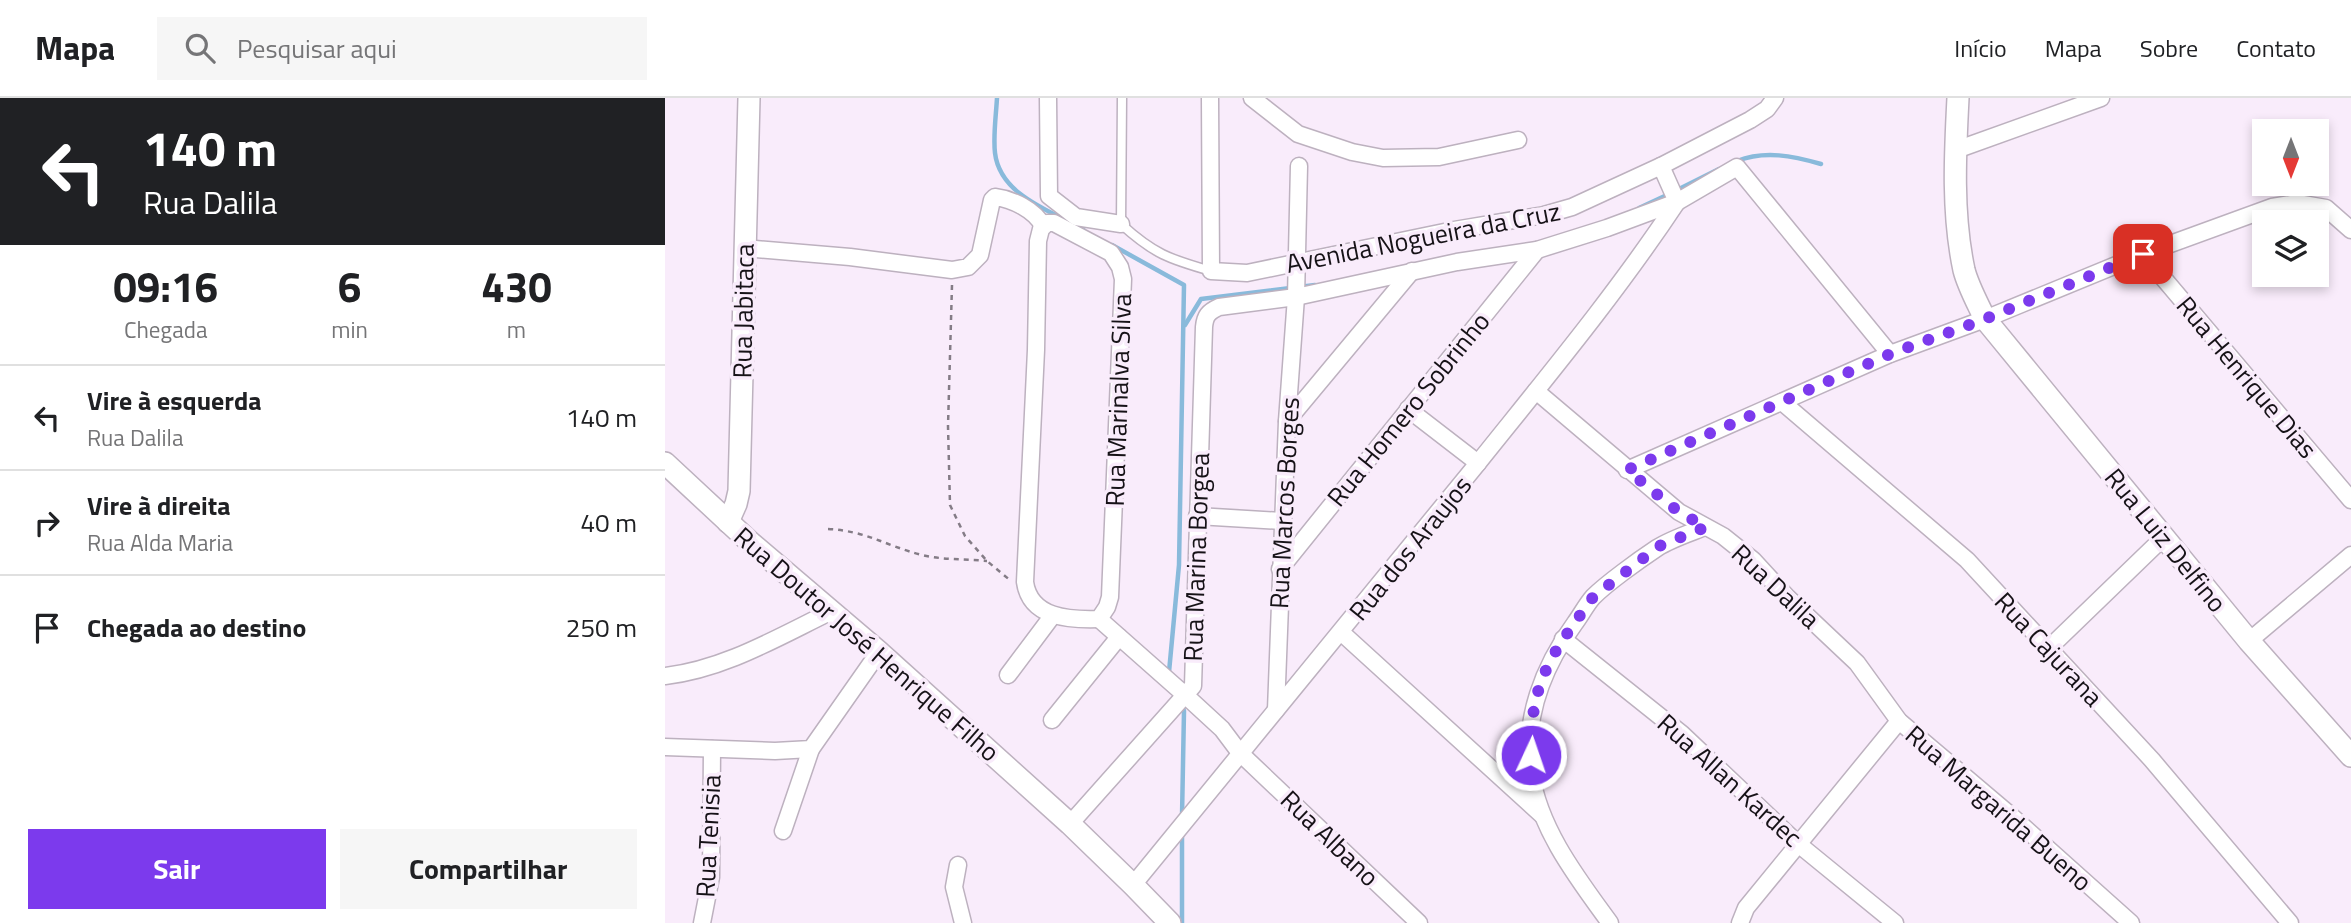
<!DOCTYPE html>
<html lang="pt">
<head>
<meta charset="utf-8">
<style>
  :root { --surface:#fff; --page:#f6f6f6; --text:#202124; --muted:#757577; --line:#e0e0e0; --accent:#7c3aed }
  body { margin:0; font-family:"Titillium Web",sans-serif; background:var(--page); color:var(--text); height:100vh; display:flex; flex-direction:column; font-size:26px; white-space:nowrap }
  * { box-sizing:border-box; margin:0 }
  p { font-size:23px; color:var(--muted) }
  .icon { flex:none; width:38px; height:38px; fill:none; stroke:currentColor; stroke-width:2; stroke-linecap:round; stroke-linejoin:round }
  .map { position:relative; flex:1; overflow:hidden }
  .details { display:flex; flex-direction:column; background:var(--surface); width:665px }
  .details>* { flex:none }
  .guide { background:#202124; color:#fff; overflow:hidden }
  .needle { width:46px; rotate:180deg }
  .fabs { position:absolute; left:1587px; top:21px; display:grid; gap:14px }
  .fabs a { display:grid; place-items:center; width:77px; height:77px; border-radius:0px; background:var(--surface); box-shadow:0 4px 10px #0003; font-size:35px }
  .pin { position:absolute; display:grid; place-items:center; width:60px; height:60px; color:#fff; margin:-30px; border-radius:14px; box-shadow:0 4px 10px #0006 }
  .me { position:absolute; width:77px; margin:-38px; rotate:3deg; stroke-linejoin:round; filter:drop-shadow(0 0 5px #0008) }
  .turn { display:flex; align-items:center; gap:24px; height:147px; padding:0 28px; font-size:32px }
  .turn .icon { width:91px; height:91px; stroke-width:2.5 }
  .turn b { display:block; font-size:49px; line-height:60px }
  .eta { display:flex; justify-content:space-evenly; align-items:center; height:119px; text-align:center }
  .eta b { font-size:42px; font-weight:700; line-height:49px }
  .button { display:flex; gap:14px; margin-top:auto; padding:14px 28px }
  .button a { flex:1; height:80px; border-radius:0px; background:var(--accent); color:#fff; font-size:28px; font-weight:700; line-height:80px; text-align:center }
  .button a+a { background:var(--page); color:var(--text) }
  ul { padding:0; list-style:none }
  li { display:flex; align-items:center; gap:21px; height:105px; padding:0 28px; border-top:2px solid var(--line) }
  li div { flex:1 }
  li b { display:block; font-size:26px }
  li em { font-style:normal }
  header { display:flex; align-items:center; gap:42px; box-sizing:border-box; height:98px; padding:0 35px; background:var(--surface); border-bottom:2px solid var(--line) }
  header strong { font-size:33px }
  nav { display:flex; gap:38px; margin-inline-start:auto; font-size:24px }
  .search { width:490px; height:63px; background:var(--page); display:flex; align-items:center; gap:18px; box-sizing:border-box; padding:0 24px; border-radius:0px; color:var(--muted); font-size:26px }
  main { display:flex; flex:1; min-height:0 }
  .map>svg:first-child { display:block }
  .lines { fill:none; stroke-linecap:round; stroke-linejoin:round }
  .stream { stroke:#89badb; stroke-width:4.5 }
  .service-casing { stroke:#bdb1bf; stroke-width:11 }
  .minor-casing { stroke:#bdb1bf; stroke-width:19 }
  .tertiary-casing { stroke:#bdb1bf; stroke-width:24 }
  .path { stroke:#847c86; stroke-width:2.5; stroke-dasharray:5 5; stroke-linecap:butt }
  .service { stroke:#fff; stroke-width:8 }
  .minor { stroke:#fff; stroke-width:16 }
  .tertiary { stroke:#fff; stroke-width:21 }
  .route { stroke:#7c3aed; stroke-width:12; stroke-dasharray:0 21.6 }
  .labels { text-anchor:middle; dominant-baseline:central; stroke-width:7; stroke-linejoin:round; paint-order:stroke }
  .street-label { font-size:26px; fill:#161217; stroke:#f9ecfb }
</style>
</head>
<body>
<header>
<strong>Mapa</strong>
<div class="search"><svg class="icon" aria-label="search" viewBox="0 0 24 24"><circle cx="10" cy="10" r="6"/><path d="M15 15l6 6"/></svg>Pesquisar aqui</div>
<nav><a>Início</a><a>Mapa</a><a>Sobre</a><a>Contato</a></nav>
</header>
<main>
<section class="details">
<div class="guide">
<div class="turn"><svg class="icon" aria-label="left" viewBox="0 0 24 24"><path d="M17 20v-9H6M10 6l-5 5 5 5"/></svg><div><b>140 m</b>Rua Dalila</div></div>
</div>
<div class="eta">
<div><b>09:16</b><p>Chegada</p></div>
<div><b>6</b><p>min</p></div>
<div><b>430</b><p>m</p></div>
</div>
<ul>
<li><svg class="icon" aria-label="left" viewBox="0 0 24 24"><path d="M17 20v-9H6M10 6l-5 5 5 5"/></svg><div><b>Vire à esquerda</b><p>Rua Dalila</p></div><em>140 m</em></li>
<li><svg class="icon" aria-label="right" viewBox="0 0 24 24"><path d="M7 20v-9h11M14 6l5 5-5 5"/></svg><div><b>Vire à direita</b><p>Rua Alda Maria</p></div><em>40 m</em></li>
<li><svg class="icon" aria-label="arrive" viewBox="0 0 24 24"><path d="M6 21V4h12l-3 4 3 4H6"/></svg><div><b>Chegada ao destino</b></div><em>250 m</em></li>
</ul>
<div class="button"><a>Sair</a><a>Compartilhar</a></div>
</section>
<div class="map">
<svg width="1686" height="825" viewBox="0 0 1686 825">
  <rect width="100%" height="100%" fill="#f9ecfb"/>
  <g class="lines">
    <g class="stream">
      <path d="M332,0C331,18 328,38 330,55C335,97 385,113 418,131"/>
      <path d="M1072,63C1100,52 1128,58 1156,66"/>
      <polyline points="1012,92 1054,71"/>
      <polyline points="974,110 1004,96"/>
      <polyline points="447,147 519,187 514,467 504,574 506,578"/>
      <polyline points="520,227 536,201 650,187"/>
      <polyline points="516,606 519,613 517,719"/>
      <polyline points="517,825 517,735"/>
    </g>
    <defs>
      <path id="service" d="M457,0L456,126C489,156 504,161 546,173"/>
      <g id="minor">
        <polyline points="383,0 384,98 411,119 456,126"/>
        <polyline points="545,0 546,173 582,175 789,132 879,117 907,109 996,68 1085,22 1102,11 1110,0"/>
        <polyline points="587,0 633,36 687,54 718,60 774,59 853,42"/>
        <polyline points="1291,52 1436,0"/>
        <path d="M382,125H389L446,155L455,169L458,181L445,499L442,509L434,521C404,522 365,520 360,484L371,252L373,143L376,131Z"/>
        <path d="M79,150L185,159L287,172L303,169L315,157L327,102L330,99C347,101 370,112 378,128"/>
        <polyline points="1478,156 1686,402"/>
        <polyline points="871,293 1014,414 1058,438 1088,462 1122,499 1192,565 1234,623 1344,716 1466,825"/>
        <polyline points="1117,304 1302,462 1487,662 1625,825"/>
        <polyline points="743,311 813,365"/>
        <polyline points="622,323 747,173"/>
        <polyline points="962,372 1225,256 1320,221 1478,156 1607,109 1632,105 1661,110 1686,132"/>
        <polyline points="532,418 617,423"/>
        <polyline points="615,471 872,152"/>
        <polyline points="677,535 877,717"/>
        <polyline points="898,541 1017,636 1132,745 1230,825"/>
        <polyline points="1584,543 1686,457"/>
        <polyline points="1383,551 1499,439"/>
        <polyline points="343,577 388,517"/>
        <path d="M0,578C60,571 113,539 167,513"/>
        <polyline points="611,612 622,323 631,199 634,68"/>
        <polyline points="387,622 454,539"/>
        <polyline points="0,649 110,653 146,651 214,554"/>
        <polyline points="405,726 520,597 434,521"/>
        <polyline points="118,733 146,651"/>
        <polyline points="293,767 289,789 298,825"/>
        <path d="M468,787C583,646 699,506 813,365C881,280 951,196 1012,104L996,68"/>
        <polyline points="37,825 46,779 47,651"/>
        <path d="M754,825L575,655L557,631L520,597L528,588L539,229C540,218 543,214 554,209L631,199L792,164L872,152L942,130L1012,104L1072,69L1225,256"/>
        <path d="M945,825C913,781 874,731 866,675C858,621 878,569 910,525C916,517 921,507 928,499C942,485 974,462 992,450C1006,441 1025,435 1040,429"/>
        <polyline points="1075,825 1081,810 1234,623"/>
      </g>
      <g id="tertiary">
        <path d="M1293,0C1290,57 1287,116 1299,172C1303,188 1313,206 1320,221L1584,543L1686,658"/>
        <polyline points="0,365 86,445 214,554 405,726 468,787 505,825"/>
        <polyline points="63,424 71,406 74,393 84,0"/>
      </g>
    </defs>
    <use href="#service" class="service-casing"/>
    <use href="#minor" class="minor-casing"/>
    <use href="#tertiary" class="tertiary-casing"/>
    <g class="path">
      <polyline points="287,187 283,328 285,407 300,438 322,463 346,483"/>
      <path d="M163,431C202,433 221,448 257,457C278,462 300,461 322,463"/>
    </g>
    <use href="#service" class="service"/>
    <use href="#minor" class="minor"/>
    <use href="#tertiary" class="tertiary"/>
  </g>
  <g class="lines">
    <polyline class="route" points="866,657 869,606 878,578 894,547 928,499 994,448 1041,429 1014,414 962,372 1225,256 1320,221 1478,156"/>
  </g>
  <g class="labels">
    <g class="street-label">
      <text transform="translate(758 139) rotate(-11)">Avenida Nogueira da Cruz</text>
      <text transform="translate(78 213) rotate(-89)">Rua Jabitaca</text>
      <text transform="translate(1582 279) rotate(50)">Rua Henrique Dias</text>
      <text transform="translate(453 302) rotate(-88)">Rua Marinalva Silva</text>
      <text transform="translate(743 311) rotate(-51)">Rua Homero Sobrinho</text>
      <text transform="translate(619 405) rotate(-87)">Rua Marcos Borges</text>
      <text transform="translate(1501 442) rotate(51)">Rua Luiz Delfino</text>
      <text transform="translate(745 450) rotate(-51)">Rua dos Araujos</text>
      <text transform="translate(531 459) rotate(-88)">Rua Marina Borgea</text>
      <text transform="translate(1111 488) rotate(43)">Rua Dalila</text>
      <text transform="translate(202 546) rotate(41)">Rua Doutor José Henrique Filho</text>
      <text transform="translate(1384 551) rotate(47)">Rua Cajurana</text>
      <text transform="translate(1065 682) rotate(42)">Rua Allan Kardec</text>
      <text transform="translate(1334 710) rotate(41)">Rua Margarida Bueno</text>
      <text transform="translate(43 738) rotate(-87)">Rua Tenisia</text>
      <text transform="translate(665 740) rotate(44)">Rua Albano</text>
    </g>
  </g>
</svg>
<div class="fabs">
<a><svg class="needle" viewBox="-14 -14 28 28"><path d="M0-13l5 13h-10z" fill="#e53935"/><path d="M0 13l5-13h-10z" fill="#757577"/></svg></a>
<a><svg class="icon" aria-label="layers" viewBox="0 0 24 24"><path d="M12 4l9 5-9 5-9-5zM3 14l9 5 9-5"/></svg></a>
</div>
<div class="pin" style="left:1478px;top:156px;background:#d93025"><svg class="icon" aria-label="arrive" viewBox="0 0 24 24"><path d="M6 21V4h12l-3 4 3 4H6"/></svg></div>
<svg class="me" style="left:866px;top:657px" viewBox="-20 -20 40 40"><circle r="17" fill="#7c3aed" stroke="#fff" stroke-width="3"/><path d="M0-11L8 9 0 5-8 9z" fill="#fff"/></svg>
</div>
</main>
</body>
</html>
